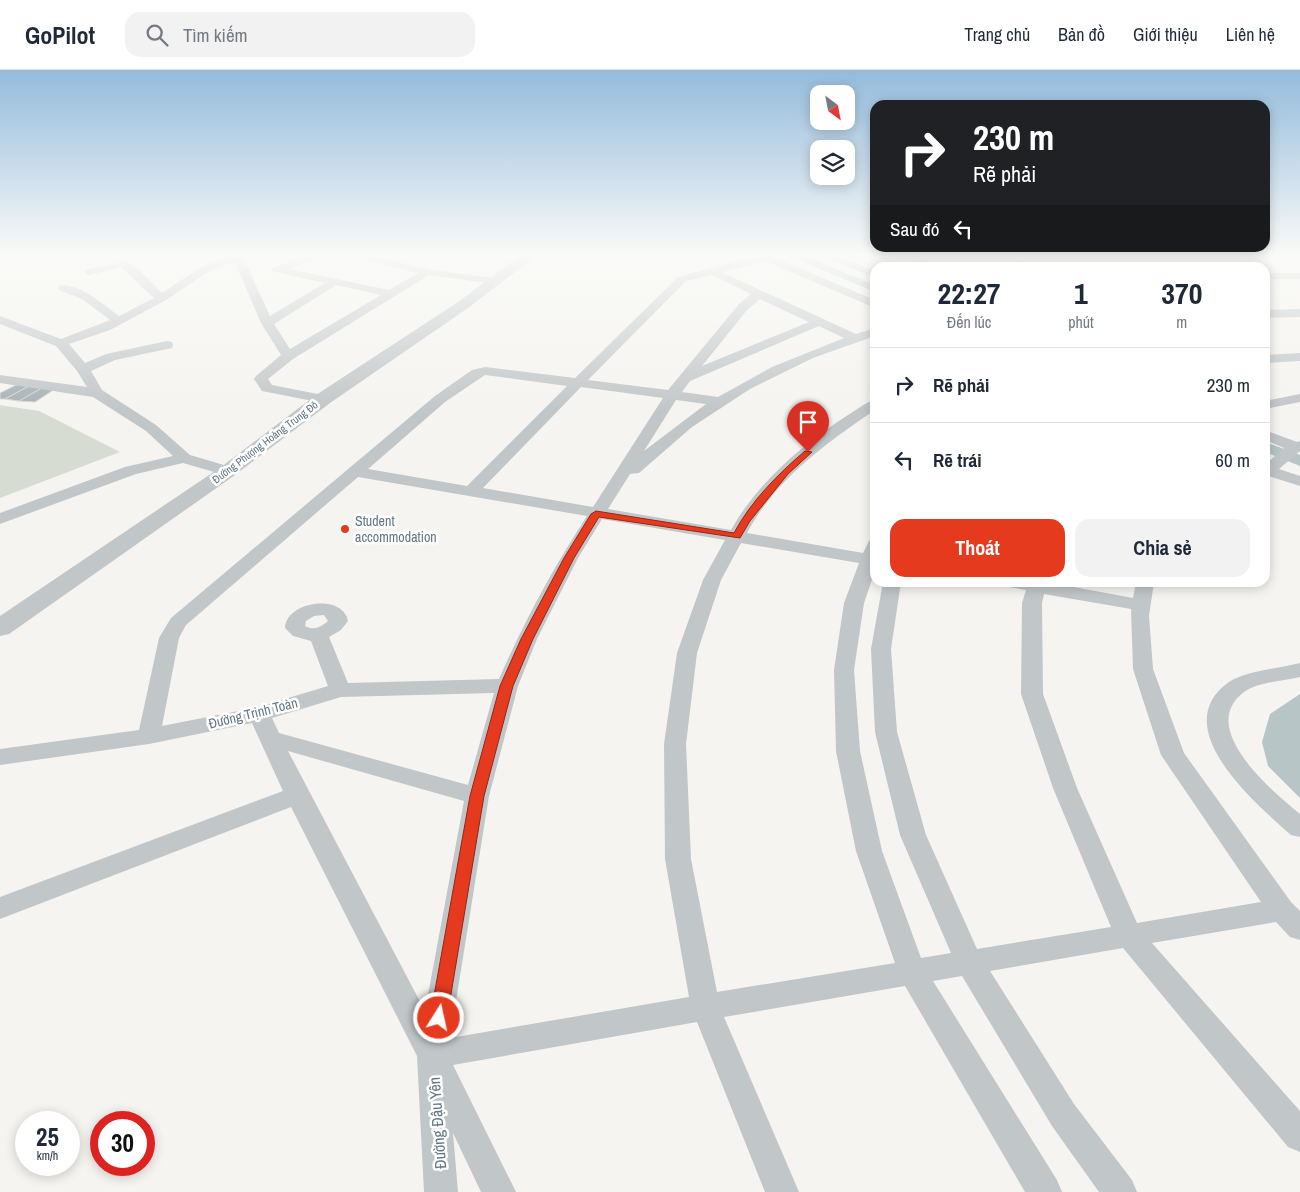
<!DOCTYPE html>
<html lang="vi">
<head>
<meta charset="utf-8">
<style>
  :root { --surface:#fff; --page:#f2f2f3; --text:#1f2937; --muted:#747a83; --line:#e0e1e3; --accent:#e63a1f }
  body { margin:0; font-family:"Archivo Narrow",sans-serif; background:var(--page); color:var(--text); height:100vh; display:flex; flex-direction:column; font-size:19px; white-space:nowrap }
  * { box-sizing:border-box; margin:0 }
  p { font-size:16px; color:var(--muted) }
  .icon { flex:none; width:28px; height:28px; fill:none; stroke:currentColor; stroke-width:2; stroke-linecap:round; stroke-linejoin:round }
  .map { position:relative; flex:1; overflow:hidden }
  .drawer { position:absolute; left:870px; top:192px; width:400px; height:325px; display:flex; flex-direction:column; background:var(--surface); border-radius:15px; box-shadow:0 2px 12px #0003 }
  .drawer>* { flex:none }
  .hud { position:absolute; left:870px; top:30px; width:400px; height:152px; border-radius:15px; box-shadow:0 2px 12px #0003; background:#202124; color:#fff; overflow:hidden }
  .needle { width:32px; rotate:148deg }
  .buttons { position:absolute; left:810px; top:15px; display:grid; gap:10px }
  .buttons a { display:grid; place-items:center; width:45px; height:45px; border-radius:10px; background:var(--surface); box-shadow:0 2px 12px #0003; font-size:25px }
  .speed { position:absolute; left:15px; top:1041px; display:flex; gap:10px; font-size:25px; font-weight:700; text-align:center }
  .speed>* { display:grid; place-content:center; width:65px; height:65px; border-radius:50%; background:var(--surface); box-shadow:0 2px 12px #0003; line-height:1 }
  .speed small { font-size:12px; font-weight:400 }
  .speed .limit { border:8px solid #d22; background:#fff; color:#111 }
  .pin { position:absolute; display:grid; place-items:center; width:42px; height:42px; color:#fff; margin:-51px -21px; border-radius:50% 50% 50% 0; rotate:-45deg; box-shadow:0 0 5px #0007 }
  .pin .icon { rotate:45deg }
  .me { position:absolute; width:55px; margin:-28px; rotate:10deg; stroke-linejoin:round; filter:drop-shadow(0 0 4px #0008) }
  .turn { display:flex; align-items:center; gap:18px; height:105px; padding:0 20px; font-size:22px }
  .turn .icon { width:65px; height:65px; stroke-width:2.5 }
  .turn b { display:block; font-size:35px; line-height:42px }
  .then { display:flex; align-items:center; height:48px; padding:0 20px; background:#0003; gap:10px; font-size:19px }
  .eta { display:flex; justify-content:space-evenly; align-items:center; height:85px; text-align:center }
  .eta b { font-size:30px; font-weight:700; line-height:35px }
  .primary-button { display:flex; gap:10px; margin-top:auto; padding:10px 20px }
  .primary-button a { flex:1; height:58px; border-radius:15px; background:var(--accent); color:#fff; font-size:20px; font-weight:700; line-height:58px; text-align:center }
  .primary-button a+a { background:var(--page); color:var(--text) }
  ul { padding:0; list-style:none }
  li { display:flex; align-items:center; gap:15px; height:75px; padding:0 20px; border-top:1px solid var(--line) }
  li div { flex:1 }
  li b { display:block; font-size:19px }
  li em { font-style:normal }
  header { display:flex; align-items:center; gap:30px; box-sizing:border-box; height:70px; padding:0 25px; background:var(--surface); border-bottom:1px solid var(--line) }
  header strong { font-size:24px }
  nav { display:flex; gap:28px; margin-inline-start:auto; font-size:18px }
  .search { width:350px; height:45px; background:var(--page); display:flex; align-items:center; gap:12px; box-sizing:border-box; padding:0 18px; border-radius:15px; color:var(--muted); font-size:19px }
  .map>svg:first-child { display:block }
  .green { fill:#d6dcd1 }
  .water { fill:#b7c5c7 }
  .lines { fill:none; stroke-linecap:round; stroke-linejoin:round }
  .canal { fill:#b7c5c7; fill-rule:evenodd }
  .building { fill:#a6b0b4; stroke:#d6d5d3 }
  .minor { fill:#c1c6c8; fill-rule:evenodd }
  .tertiary { fill:#c1c6c8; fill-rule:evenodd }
  .route { fill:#e63a1f; stroke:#962614 }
  .poi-dot { fill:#e63a1f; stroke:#fff; stroke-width:2 }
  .labels { text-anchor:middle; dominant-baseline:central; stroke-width:5; stroke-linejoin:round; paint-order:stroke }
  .far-street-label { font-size:11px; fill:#637782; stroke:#fff }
  .poi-label { font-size:14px; fill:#637782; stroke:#fff; text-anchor:start }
  .street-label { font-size:14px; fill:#637782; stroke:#fff }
  .near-street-label { font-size:16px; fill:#637782; stroke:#fff }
</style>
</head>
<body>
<header>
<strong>GoPilot</strong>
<div class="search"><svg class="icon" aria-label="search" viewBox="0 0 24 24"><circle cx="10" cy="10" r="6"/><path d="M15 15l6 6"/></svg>Tìm kiếm</div>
<nav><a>Trang chủ</a><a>Bản đồ</a><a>Giới thiệu</a><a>Liên hệ</a></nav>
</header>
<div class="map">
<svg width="1300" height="1122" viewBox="0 0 1300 1122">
  <rect width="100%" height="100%" fill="#f5f4f0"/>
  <polygon class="green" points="0,335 39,341 120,382 0,428"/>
  <polygon class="water" points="1300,624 1300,728 1268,696 1262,672 1270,644"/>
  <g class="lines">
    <g class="canal">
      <polygon points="787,185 802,185 875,215 875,222"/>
      <polygon points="1265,372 1300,385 1300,396 1265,382"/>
    </g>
  </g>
  <g class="building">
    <polygon points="16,315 29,316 5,329 0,329 0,323"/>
    <polygon points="29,316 42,318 19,331 5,329"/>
    <polygon points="42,318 55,319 35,332 19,331"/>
  </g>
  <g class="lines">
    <g class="minor">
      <path d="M232,185H242L270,246L325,213L272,201L271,199L307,185H323L289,199L389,220L418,203L345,185H365L433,200L495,208L501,211L495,214L429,205L293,289L268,309L272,315L328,326L330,329L323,333L262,321L254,309L256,306L281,285L261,253L235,192L211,200L166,230L110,260L69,274L85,293L106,284L167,271L172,272L173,275L172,278L115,290L91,301L102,320L156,355L190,385L234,398L236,401L234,404L228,406L183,393L136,404L0,454V443L125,397L173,386L146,361L93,327L0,313V305L87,317L77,301L56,276L0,254V246L61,269L110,250L82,229L59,220V216C77,211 105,236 119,246L154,228L121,197L89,205L85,204V200L126,191L135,196L162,223L203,196ZM336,215L381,225L290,279L274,254Z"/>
      <path d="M754,185H768L875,230V238L765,191L721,202L856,264L875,258V266L813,288L750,319L692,357L639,403L630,404L608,439L731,460C757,413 803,374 848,345C857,340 865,332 875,330V340C826,373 775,410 747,463L863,483L869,471L875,470V501L864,533L854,600L860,681L882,781L921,888L951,883L900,765L875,662L871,579L883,512H901L891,579L897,662L926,765L977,879L1111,857L1053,718L1021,624L1022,533L1026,520L1004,516L1002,512H1047L1133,528L1136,512H1154L1149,546L1153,599L1184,683L1291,832L1300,841V870L1290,867L1276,852L1152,873L1300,1041V1082L1288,1077L1123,878L990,901L1074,1034L1132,1110L1137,1122H1099L1052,1056L962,906L933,911L1057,1110L1062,1122H1025L905,916L724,947L799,1122H765L697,952L453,995L516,1122H481L453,1063L458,1122H424L417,986L291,737L0,849V827L283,721L252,653L149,674L0,695V679L139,660L159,568L171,548L435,326L472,300L485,297L575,308L678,207L755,187ZM712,205L751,224L739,234L668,320L588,310L686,211ZM760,229L809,252L702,296L747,240ZM819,256L844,268L772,297L718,327L682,322L690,311ZM485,305L567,316L467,416L368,399L445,332ZM581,317L663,328L593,437L483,418ZM676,330L706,334L644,381ZM358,407L587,446C553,498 524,552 499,609L348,613L329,567L341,560L348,551C343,523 286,531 285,558L293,566L311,571L328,616L258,637L162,656L179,568L186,555ZM602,449L725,470L703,510L677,583L664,674L665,789L689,927L450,968L489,726L518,616L537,569L578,488ZM741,473L859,493L844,533L834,600L836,681L856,781L895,893L717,922L691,789L686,674L697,583L721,510ZM1044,524L1131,539L1133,599L1161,685L1261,832L1137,853L1077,718L1043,624L1042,533ZM324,545L328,551C321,557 314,561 305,556L306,551L314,546ZM494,623L468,715L279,663L272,648L341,627ZM288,681L464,731L425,941Z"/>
      <polygon points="820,185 835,185 875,201 875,208"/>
      <polygon points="899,185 914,185 941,198 925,198"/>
      <rect x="1265" y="203" width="35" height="6"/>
      <polygon points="1300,239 1300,247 1265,248 1265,240"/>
      <polygon points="1300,283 1300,291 1265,293 1265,285"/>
      <polygon points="1300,324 1300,332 1265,339 1265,331"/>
      <polygon points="1265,360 1297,372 1300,371 1300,381 1279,399 1300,406 1300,416 1265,405 1265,395 1284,378 1265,370"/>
      <path d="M1300,593V607C1283,611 1258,612 1244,622C1196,658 1272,721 1300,744V767L1291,765C1256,734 1165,657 1229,612C1246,601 1281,598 1300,593Z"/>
    </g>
    <polygon class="tertiary" points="521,185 537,185 468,238 330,333 235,405 9,564 0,566 0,546 221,397 316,325 458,232"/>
  </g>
  <linearGradient id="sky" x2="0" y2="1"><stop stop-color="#94bbdb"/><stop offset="0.54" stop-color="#fafaf8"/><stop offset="1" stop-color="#fafaf8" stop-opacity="0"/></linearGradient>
  <rect width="1300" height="342" fill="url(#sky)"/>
  <path class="route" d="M805,381L812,382L788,404L750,451L740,468L599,447L574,488L533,569L513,616L484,726L447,948L445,953L439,955L433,953L430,948L470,726L500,616L521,569L564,488L591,444L596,441L734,463C751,431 778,404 805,381Z"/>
  <circle class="poi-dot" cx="345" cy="459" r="5"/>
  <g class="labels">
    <g class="far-street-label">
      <text transform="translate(265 372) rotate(-37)">Đường Phượng Hoàng Trung Đô</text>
    </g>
    <g class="poi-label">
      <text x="355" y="451">Student<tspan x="355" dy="16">accommodation</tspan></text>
    </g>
    <g class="street-label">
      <text transform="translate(253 643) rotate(-14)">Đường Trịnh Toàn</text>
    </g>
    <g class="near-street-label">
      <text transform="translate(437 1053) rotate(-94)">Đường Đậu Yên</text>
    </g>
  </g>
</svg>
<div class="buttons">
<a><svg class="needle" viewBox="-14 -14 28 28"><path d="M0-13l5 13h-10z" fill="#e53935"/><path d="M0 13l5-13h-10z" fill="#747a83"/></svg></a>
<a><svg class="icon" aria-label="layers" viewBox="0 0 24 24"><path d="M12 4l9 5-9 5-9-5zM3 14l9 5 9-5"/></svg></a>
</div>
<div class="speed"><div>25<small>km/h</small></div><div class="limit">30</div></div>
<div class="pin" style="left:808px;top:382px;background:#d93025"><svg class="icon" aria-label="arrive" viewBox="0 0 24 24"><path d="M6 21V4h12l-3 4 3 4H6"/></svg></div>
<svg class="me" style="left:439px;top:948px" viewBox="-20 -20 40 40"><circle r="17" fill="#e63a1f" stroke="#fff" stroke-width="3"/><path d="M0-11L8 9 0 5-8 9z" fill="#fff"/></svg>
<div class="hud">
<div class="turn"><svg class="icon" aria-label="right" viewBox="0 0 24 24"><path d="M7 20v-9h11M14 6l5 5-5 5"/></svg><div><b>230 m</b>Rẽ phải</div></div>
<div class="then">Sau đó<svg class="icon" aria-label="left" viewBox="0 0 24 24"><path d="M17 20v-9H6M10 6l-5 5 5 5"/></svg></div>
</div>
<section class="drawer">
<div class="eta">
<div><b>22:27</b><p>Đến lúc</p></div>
<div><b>1</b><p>phút</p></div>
<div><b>370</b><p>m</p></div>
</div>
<ul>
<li><svg class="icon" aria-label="right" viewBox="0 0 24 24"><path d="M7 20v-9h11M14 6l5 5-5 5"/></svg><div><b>Rẽ phải</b></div><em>230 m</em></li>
<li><svg class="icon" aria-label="left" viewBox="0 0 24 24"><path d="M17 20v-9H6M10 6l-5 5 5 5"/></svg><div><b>Rẽ trái</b></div><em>60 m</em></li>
</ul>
<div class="primary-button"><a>Thoát</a><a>Chia sẻ</a></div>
</section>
</div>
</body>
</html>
